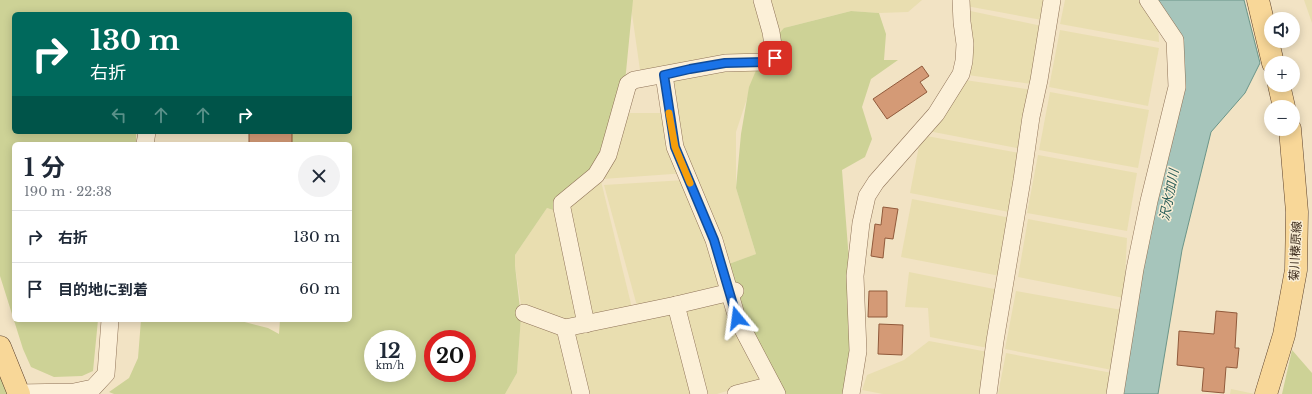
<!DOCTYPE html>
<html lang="ja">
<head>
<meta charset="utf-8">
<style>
  :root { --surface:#fff; --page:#f2f2f3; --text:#1f2937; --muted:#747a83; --line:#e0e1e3 }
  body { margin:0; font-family:"Libre Baskerville","Noto Sans JP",serif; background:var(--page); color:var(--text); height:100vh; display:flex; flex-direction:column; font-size:15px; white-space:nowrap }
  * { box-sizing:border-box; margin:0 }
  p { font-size:13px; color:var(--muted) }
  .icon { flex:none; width:22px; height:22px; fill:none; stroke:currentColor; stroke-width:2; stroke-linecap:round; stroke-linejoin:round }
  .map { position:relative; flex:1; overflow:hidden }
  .side { position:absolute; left:12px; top:142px; width:340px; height:180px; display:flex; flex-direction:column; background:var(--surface); border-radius:6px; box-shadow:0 2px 10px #0003 }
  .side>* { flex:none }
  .hud { position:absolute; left:12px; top:12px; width:340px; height:122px; border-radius:6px; box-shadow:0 2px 10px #0003; background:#00695c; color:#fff; overflow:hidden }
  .controls { position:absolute; left:1264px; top:12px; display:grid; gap:8px }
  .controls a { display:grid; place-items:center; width:36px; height:36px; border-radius:50%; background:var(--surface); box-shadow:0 2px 10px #0003; font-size:20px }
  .speed { position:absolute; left:364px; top:330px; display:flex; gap:8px; font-size:20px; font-weight:700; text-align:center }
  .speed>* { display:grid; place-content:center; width:52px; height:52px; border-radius:50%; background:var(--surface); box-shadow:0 2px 10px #0003; line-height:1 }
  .speed small { font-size:10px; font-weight:400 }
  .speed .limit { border:6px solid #d22; background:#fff; color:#111 }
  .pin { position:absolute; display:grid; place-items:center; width:34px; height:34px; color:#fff; margin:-17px; border-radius:8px; box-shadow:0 2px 6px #0006 }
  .me { position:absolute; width:44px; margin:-22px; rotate:344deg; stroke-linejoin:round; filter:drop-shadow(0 0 3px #0008) }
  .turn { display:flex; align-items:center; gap:14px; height:84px; padding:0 12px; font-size:18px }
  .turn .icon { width:52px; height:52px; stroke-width:2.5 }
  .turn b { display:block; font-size:28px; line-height:34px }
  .lanes { display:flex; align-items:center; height:38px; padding:0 12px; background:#0003; justify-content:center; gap:20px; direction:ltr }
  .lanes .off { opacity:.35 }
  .round { display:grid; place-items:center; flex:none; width:42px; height:42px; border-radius:21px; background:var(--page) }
  .summary { display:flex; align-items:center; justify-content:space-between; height:68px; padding:0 12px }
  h1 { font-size:24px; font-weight:700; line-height:30px }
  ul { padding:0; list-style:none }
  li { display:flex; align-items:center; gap:12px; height:52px; padding:0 12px; border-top:1px solid var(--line) }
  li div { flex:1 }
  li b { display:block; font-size:15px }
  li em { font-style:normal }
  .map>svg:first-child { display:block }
  .farmland { fill:#e9deb0 }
  .green { fill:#cdd296; fill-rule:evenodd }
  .water { fill:#a6c5bb; stroke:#6b9589 }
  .building { fill:#d49a76; stroke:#915a3b }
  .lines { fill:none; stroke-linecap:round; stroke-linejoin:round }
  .minor-casing { stroke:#8f7358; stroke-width:18 }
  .major-casing { stroke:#5c412c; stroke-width:23 }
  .minor { stroke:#fcf0d8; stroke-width:17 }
  .major { stroke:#f8d798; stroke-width:22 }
  .route-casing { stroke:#114b97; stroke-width:10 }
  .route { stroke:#1a73e8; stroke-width:7 }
  .slow { stroke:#f59e0b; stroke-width:7 }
  .labels { text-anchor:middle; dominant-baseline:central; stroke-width:3; stroke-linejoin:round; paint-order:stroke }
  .street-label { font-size:12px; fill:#3d2c1d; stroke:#f9edd4 }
  .water-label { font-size:13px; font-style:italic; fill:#2b5f5a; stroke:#f9edd4 }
</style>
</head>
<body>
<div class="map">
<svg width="1312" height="394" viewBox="0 0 1312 394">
  <rect width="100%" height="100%" fill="#f2e3c4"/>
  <g class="farmland">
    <polygon points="630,0 756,0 768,41 766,56 640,70"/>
    <polygon points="765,0 922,0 908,12 879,13 851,11 819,19 788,27 774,39"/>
    <polygon points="961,0 1046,0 1042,20 961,5"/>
    <polygon points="1065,0 1141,0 1158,20 1159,42 1060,24"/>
    <polygon points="1304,0 1312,0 1312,23"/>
    <polygon points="961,9 1042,26 1031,84 961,74"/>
    <polygon points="1060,30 1159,48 1148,106 1049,87"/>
    <polygon points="757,68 736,132 736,188 756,254 726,265 670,118 672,73"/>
    <polygon points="958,79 1033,90 1022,149 923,130"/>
    <polygon points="1050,92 1149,110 1138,168 1039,150"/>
    <polygon points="622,113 666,113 686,173 603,179"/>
    <polygon points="921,135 1020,153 1009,212 910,193"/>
    <polygon points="1038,155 1137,173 1127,231 1027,213"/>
    <polygon points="600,177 632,308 589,318 568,207"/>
    <polygon points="685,180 724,289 637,306 604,185"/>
    <polygon points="912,199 1011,218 1000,276 901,257"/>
    <polygon points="547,208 559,212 580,323 563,324 521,305 515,266 515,255"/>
    <polygon points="1028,219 1127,238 1124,298 1018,277"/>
    <polygon points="909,272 999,290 988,348 930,337 928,308 905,307"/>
    <polygon points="1016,291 1122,310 1112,370 1005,349"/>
    <polygon points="723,296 763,380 717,394 703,394 681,305"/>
    <polygon points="675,308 694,394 584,394 569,330"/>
    <polygon points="521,317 562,332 574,394 505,394 517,373"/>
    <polygon points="929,341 988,352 980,394 883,394 862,390 867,375 904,360"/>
    <polygon points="1006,353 1112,373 1108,394 998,394"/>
    <polygon points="1231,389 1255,394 1230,394"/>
  </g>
  <g class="green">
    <path d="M0,0H633L622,113L600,177L581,199L559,212L547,208L515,255V266L521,317L517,373L505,394H114L109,392L129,378L138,358L141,320H237L268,328L279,334L280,320H350V144H288L289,132H350V14H14V132H136V144H14V320H98L93,371L82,376L54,377L31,367L23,349L0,276ZM373,339H407V373H373ZM433,339H467V373H433Z"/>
    <polygon points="851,11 879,13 886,34 884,60 898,60 871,79 862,107 872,139 865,157 842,170 854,325 843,394 778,394 762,366 726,265 756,254 736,188 741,134 749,87 757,68 779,63 774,39 784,28"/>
    <polygon points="0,349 10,394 0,394"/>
    <polygon points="1292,350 1312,373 1312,394 1282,394"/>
  </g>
  <polygon class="water" points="1153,0 1244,0 1260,63 1245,93 1211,132 1182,250 1158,394 1121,394 1142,247 1178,99 1168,15"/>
  <g class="building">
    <polygon points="922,66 929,76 920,82 927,92 887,119 873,99"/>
    <rect x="249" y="132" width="43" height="12"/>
    <polygon points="883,207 898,209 893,239 885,238 883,258 871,256 875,224 881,225"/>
    <polygon points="869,291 887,291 887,317 868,317"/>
    <polygon points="1216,311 1237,313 1235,348 1239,348 1237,368 1226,367 1224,393 1202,391 1204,368 1177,365 1179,331 1214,334"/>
    <polygon points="879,324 903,325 902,355 878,354"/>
  </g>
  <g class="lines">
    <defs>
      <g id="minor">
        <polyline points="664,75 675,147 714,240 737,318 777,394"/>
        <polyline points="145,144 147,132"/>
        <polyline points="524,313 565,328"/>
        <polyline points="586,324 562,208 562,203 596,175 608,155 628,84 634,80 725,63 769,62 775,58 771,32 762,0"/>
        <polyline points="18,393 74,392 93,388 106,374 110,320"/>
        <polyline points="581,394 565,328 676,305"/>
        <polyline points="699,394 676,305 735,291"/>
        <polyline points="736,394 772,385"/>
        <polyline points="851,394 858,351 855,276 861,223 867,196 876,182 936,114 961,74 964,61 965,44 962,22 961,0"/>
        <polyline points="988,394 995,341 1022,180 1031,117 1039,80 1052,0"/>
        <polyline points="1115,394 1135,269 1149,201 1177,87 1175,40 1148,0"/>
      </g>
      <g id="major">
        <polyline points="1258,0 1273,63"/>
        <polyline points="1279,85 1284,107"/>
        <polyline points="0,347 19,394"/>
        <polyline points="1266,394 1284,335 1296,270 1297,212 1290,129"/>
      </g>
    </defs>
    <use href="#minor" class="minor-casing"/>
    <use href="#major" class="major-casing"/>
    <use href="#minor" class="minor"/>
    <use href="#major" class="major"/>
  </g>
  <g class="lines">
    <defs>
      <polyline id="route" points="737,318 714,240 675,147 664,75 690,69 725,63 769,62 775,58"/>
    </defs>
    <use href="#route" class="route-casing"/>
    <use href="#route" class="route"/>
    <polyline class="slow" points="669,113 675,147 690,183"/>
  </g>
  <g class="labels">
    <g class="street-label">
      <text transform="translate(1295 251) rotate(-87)">菊川榛原線</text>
    </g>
    <g class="water-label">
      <text transform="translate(1169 195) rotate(-79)">沢水加川</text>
    </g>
  </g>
</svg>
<div class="controls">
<a><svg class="icon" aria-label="sound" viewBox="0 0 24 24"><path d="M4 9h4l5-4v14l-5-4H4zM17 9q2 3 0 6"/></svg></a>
<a>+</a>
<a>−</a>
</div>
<div class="speed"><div>12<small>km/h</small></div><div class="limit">20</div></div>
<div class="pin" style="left:775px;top:58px;background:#d93025"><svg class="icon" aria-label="arrive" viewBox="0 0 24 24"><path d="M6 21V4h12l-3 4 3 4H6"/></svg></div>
<svg class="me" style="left:737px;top:318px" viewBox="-20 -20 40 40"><path d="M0-17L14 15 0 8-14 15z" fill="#1a73e8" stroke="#fff" stroke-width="4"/></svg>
<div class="hud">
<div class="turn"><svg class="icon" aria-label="right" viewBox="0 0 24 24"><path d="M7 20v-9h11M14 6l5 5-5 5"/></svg><div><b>130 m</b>右折</div></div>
<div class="lanes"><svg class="icon off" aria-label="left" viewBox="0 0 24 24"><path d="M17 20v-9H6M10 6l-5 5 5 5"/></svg><svg class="icon off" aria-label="ahead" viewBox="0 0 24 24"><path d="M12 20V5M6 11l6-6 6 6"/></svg><svg class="icon off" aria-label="ahead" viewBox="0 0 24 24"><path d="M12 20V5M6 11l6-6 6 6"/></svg><svg class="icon" aria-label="right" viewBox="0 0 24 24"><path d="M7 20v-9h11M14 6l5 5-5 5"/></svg></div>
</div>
<section class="side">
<div class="summary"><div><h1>1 分</h1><p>190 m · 22:38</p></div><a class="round"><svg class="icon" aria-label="close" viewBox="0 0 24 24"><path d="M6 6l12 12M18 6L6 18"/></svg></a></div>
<ul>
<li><svg class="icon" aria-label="right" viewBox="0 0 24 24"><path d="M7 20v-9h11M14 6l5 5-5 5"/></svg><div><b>右折</b></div><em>130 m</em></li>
<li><svg class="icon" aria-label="arrive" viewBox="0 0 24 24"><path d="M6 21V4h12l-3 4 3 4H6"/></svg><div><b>目的地に到着</b></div><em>60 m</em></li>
</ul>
</section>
</div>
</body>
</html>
